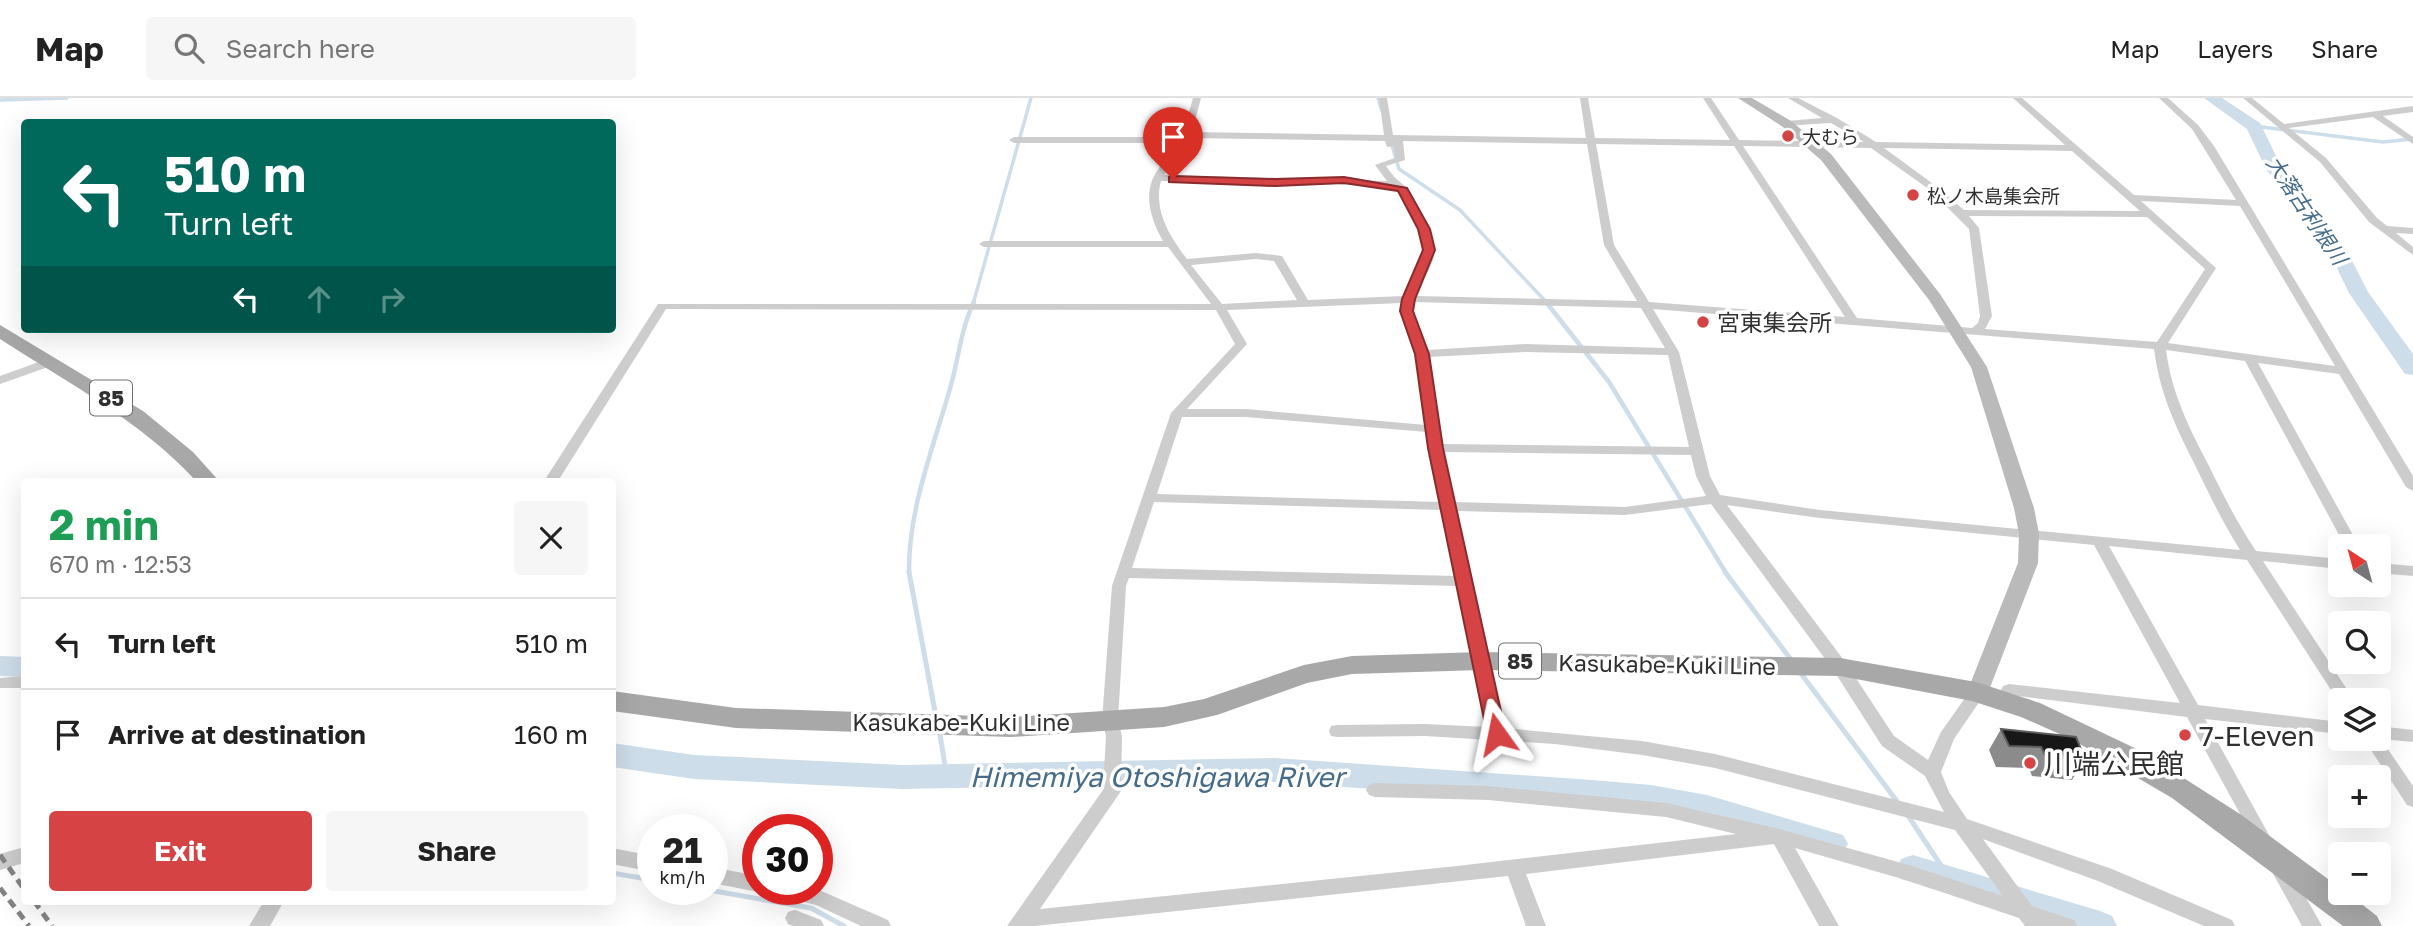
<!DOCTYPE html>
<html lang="en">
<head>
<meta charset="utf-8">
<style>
  :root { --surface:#fff; --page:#f6f6f6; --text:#222; --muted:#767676; --line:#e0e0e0; --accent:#d54345 }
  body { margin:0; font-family:"Golos Text","Noto Sans JP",sans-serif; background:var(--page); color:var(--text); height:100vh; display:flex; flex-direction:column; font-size:26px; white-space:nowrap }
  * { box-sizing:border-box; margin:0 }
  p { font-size:23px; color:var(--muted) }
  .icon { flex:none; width:38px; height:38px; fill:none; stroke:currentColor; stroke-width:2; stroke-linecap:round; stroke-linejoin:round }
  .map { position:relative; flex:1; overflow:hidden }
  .side { position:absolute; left:21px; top:380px; width:595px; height:427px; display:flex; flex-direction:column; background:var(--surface); border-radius:7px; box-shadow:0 7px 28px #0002 }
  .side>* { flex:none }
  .hud { position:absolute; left:21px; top:21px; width:595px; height:214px; border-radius:7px; box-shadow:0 7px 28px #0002; background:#00695c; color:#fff; overflow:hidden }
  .needle { width:46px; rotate:324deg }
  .buttons { position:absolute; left:2328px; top:436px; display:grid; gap:14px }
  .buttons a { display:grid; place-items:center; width:63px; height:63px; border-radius:7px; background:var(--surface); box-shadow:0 7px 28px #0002; font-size:35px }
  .speed { position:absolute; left:637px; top:716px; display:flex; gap:14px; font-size:35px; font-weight:700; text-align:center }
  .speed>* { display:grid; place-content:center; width:91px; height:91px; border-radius:50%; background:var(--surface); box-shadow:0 7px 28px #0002; line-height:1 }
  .speed small { font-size:18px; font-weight:400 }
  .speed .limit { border:10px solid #d22; background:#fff; color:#111 }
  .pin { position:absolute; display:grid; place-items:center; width:60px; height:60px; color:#fff; margin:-72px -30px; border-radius:50% 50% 50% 0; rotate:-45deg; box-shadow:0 0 7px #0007 }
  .pin .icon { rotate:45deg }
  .me { position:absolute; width:77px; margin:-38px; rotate:348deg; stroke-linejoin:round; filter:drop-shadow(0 0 5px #0008) }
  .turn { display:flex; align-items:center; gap:24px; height:147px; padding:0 28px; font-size:32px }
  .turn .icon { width:91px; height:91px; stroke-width:2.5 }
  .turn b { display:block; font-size:49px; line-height:60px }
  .lanes { display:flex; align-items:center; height:66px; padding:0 28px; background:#0003; justify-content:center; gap:35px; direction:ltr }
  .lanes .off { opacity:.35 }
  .round { display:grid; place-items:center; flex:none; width:74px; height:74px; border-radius:7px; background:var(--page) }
  .headline { display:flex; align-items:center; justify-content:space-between; height:119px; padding:0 28px }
  h1 { font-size:42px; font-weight:700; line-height:52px; color:#1e9e55 }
  .cta { display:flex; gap:14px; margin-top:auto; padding:14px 28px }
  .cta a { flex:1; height:80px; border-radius:7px; background:var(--accent); color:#fff; font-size:28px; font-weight:700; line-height:80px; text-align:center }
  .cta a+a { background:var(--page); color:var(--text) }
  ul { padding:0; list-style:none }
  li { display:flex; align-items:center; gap:21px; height:91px; padding:0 28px; border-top:2px solid var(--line) }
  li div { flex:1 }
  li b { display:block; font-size:26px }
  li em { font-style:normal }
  header { display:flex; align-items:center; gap:42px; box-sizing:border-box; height:98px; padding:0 35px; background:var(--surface); border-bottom:2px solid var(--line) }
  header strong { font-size:33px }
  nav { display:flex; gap:38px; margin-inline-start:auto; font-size:24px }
  .search { width:490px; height:63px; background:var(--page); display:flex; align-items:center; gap:18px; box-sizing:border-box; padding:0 24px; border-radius:7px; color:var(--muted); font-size:26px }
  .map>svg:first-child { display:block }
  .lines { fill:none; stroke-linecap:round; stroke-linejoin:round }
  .stream-far2 { stroke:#cddde9; stroke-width:3.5 }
  .stream-far1 { stroke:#cddde9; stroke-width:4.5 }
  .stream { stroke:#cddde9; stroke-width:5 }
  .river { fill:#cddde9; fill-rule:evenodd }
  .street { fill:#cdcdcd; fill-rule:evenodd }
  .secondary { fill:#bababa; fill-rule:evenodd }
  .primary { fill:#a8a8a8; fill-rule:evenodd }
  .rail { stroke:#858585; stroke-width:5; stroke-dasharray:9 6; stroke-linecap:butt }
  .wall { fill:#8b8b8b }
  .building { fill:#171717; stroke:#5d5d5d; stroke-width:2 }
  .route { fill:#d54345; stroke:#8a2c2d; stroke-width:2 }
  .poi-dot { fill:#d54345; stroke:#fff; stroke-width:2.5 }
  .labels { text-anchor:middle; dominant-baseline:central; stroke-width:7; stroke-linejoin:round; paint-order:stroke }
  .far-poi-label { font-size:19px; fill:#303030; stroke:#fff; text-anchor:start }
  .far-water-label { font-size:21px; font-style:italic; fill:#456c8b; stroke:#fff }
  .shield { fill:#fff; stroke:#6e6e6e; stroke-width:2 }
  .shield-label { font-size:21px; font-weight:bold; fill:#303030 }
  .poi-label { font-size:23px; fill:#303030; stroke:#fff; text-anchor:start }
  .street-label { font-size:23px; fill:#303030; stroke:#fff }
  .near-poi-label { font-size:28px; fill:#303030; stroke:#fff; text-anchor:start }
  .near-water-label { font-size:28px; font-style:italic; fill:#456c8b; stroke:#fff }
</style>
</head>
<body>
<header>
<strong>Map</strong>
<div class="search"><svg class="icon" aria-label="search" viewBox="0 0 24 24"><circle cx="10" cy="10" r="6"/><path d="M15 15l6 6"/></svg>Search here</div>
<nav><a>Map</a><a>Layers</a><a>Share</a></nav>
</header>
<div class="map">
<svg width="2413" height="828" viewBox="0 0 2413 828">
  <rect width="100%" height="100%" fill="#fff"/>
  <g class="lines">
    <g class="stream-far2">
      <polyline points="1378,0 1382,13"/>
      <polyline points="0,2 67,0"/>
      <polyline points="2254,28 2383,44 2413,41"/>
      <polyline points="1391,44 1399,71 1460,112 1548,206"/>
      <polyline points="973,206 1031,0"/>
    </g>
    <g class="stream-far1">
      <polyline points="1546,204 1609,284 1726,475"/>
      <path d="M909,475C908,411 934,348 951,287C959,259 961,230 974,204"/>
    </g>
    <g class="stream">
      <polyline points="909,474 936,619"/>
      <polyline points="1725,474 1792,563"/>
      <polyline points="1799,573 1899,706"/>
      <polyline points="939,631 947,679"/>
      <polyline points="1907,716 1942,769 1944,778"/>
      <polyline points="612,775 653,782"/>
      <polyline points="703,791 811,810 844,828"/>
    </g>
    <g class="river">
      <polygon points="2204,0 2222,0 2260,25 2282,70 2345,149 2368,194 2413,256 2413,277 2405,276 2349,195 2329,154 2266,71 2247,31"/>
      <polygon points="0,558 24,559 24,579 0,578"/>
      <polygon points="612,645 694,657 902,667 1275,660 1592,682 1651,687 1707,697 1843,737 1848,746 1843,755 1832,759 1707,723 1651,711 1275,684 902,691 694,681 612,669"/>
      <polygon points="1913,757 2100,813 2112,818 2117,828 2052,828 1901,781 1897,771 1901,761"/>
    </g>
    <g class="street">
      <path d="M1193,0H1201L1192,34L1384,37L1379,0H1387L1393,37L1586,40L1580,0H1588L1595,40L1730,42L1703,0H1711L1739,42L1864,44L1831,25L1784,28L1783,26L1787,23L1822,20L1788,0H1798L1837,20L1876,44L2065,47L2013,0H2022L2134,97L2236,102L2192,31L2159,0H2168L2198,27L2214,48L2413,378V393L2406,389L2339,276L2258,265L2359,448H2345L2245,263L2166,252C2172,297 2189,329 2209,368C2223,397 2238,426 2256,453L2340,461V471L2263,463L2354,602H2340V606L2247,462L2109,448L2198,607L2340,624V636L2205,621L2269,737L2272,742L2269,747L2263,750L2257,747L2187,619L2003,596L2001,592L2003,588L2009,586L2180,605L2094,447L1820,420L1727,407L1846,565L1894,638L1928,662L1941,634L1972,590L1978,588L1984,590L1986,594L1954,641L1941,674L1949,694L1967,721L2112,771L2232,822L2235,828H2204L2098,783L1983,741L2032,808L2074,822L2077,828H2025L2019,820L1909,783L1795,750L1839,828H1819L1774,746L1526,776L1546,828H1526L1508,778L1035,828H1007L1103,692L1106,638L1102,622L1112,488L1171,315L1235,246L1216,212L666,211L558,383H544L658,206H1211L1168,149H984L979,146L984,143H1163C1151,122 1142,95 1157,73C1164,61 1175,53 1181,40L1144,45H1014L1009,42L1014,39H1144L1183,35ZM1190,40L1385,43L1387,49L1394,48L1395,60L1375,67L1387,83L1164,77ZM1403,43L1587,46L1604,147L1637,203L1415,198C1421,185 1431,171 1434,158C1436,145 1415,96 1405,88C1397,82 1392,77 1386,68L1405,62ZM1596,46L1734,48L1845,219L1649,204L1614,147ZM1743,48L1871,50L1930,92L1969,131L1980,218L1978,225L1972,230L1857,220ZM1884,50L2072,53L2140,113L1964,112L1936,88ZM1161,83L1336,86L1393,90L1398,92C1408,110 1427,136 1423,158C1420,171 1410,186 1404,198L1308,202L1282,158L1256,155L1187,161C1170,139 1153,112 1161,83ZM2141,103L2240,108L2335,268L2168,245L2216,170ZM1969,118L2147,119L2205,171L2157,244L1985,231L1992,218L1979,130ZM1256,161L1274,163L1297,202L1222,206L1191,167ZM1413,204L1641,210L1665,250L1525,246L1427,252L1413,213ZM1402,205L1401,213L1416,256L1426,327L1246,311H1187L1247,246L1227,212ZM1653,211L2154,251C2160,297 2176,329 2196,369C2210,398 2223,425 2240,452L1820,412L1720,397L1710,378L1679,254ZM1525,254L1668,257L1689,349L1442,346L1428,259ZM1182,319H1246L1427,334L1441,404L1157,396ZM1443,354L1691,357L1696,378L1706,398L1625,409L1454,404ZM1154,404L1442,412L1456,478L1132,470ZM1711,406L1834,573L1882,648L1925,678L1944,714L1715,656L1642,643L1504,630L1456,413L1625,417ZM1129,480L1458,488L1487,629L1425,626L1337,627L1331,628L1329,633L1331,638L1337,639L1425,638L1555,646L1642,657L1715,670L1955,732L2003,798L1909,767L1779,731L1666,705L1488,688L1375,685L1369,687L1366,692L1369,697L1375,699L1488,702L1666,719L1736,736L1457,768L1040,811L1121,693L1122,638L1118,622L1126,488Z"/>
      <polygon points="2243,0 2252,0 2284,26 2413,8 2413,14 2383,18 2413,39 2413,46 2373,19 2289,30 2326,60 2377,120 2387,128 2413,130 2413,136 2396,135 2413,149 2413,157 2369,124 2320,64"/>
      <polygon points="47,261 53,265 51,268 0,286 0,278"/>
      <polygon points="2378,465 2413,468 2413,478 2378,475"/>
      <polygon points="24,578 24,590 0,590 0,580"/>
      <polygon points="2378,628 2413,632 2413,644 2381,641 2413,688 2413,709 2407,707 2363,640 2378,640"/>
      <polygon points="24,749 24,765 0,772 0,756"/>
      <polygon points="612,750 653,758 653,774 612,766"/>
      <polygon points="2280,764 2287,766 2322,828 2302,828 2271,772 2273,766"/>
      <polygon points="712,769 758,778 758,791 765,791 758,794 712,785"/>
      <polygon points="774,791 819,792 888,822 891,828 861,828 816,807 776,797"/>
      <polygon points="264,803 284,803 270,828 249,828"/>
      <polygon points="795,812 821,822 824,828 793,828 788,826 785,820 788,814"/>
    </g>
    <polygon class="secondary" points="1738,0 1752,0 1791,23 1831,56 1940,196 1987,269 2034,410 2039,436 2038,465 1986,600 1978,602 1970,600 1967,594 2018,465 2019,436 2014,410 1971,269 1929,202 1821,62 1783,29"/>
    <g class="primary">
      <path d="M0,227L143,313L193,354L219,383H196C140,322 69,286 0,241Z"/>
      <polygon points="1481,554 1840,560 1976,584 2040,605 2143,654 2240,716 2332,784 2340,790 2340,794 2346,794 2377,818 2382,828 2343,828 2172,700 2073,642 2021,619 1972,603 1840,578 1481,572 1352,576 1307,585 1217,617 1164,629 1011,639 736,630 612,613 612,593 736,610 1011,619 1164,609 1204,601 1304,567 1352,558"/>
    </g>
    <g class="rail">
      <polyline points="0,757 24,791"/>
      <polyline points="0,790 29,828"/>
      <polyline points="34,803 52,828"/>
    </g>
  </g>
  <polygon class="wall" points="2001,631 2085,661 2072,682 2032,678 2029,670 1996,669 1989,652"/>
  <polygon class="building" points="2001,631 2076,639 2085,661 2045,657 2041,649 2009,648"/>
  <polygon class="route" points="1173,78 1275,81 1344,79 1407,90 1430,131 1435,152 1415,201 1413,213 1429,256 1443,350 1506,636 1504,641 1490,641 1487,636 1428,350 1415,256 1400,213 1402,201 1423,152 1418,131 1398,93 1344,85 1275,88 1169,84 1169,79"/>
  <g class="poi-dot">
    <circle cx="1788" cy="38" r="7"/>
    <circle cx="1913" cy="97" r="7"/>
    <circle cx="1703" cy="224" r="7"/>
    <circle cx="2185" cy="637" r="7"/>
    <circle cx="2030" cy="665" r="7"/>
  </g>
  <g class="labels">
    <g class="far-poi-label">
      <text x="1802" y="38">大むら</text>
      <text x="1927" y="97">松ノ木島集会所</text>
    </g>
    <g class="far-water-label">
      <text transform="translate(2307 112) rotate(56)">大落古利根川</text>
    </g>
    <g class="shield">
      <rect x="90" y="282.5" width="42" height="35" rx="5"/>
      <rect x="1499" y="545.5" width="42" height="35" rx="5"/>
    </g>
    <g class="shield-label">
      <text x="111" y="300">85</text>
      <text x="1520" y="563">85</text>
    </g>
    <g class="poi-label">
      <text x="1717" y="224">宮東集会所</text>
    </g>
    <g class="street-label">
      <text transform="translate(1667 566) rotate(1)">Kasukabe-Kuki Line</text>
      <text x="961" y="624">Kasukabe-Kuki Line</text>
    </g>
    <g class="near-poi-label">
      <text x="2199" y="637">7-Eleven</text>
      <text x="2044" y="665">川端公民館</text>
    </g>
    <g class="near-water-label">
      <text x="1157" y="678">Himemiya Otoshigawa River</text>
    </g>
  </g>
</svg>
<div class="buttons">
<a><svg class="needle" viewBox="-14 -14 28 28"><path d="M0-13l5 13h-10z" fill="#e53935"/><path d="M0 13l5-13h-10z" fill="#767676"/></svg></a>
<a><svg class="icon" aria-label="search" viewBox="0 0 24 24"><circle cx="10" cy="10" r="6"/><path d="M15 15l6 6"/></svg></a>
<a><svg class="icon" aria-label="layers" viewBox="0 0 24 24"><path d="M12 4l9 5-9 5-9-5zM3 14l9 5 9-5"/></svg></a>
<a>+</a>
<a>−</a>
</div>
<div class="speed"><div>21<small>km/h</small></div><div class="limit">30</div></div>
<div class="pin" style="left:1173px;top:81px;background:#d93025"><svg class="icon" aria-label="arrive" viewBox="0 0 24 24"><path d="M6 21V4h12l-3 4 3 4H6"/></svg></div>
<svg class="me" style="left:1497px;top:636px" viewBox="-20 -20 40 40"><path d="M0-17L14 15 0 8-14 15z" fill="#d54345" stroke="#fff" stroke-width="4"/></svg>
<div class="hud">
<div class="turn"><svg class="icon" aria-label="left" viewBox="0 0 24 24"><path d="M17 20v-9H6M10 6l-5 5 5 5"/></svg><div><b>510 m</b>Turn left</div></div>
<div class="lanes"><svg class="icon" aria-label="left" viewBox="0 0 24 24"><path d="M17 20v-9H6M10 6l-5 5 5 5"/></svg><svg class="icon off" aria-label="ahead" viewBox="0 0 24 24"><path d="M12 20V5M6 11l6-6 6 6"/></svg><svg class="icon off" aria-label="right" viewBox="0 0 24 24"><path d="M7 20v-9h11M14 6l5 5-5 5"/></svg></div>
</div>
<section class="side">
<div class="headline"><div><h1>2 min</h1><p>670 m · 12:53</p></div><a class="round"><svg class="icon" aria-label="close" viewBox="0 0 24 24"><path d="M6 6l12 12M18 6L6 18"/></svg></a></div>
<ul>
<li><svg class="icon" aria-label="left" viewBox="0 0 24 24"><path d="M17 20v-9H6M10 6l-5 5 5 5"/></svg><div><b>Turn left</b></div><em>510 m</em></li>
<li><svg class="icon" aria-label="arrive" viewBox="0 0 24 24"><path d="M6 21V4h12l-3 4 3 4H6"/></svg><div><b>Arrive at destination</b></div><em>160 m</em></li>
</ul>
<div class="cta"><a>Exit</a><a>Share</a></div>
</section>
</div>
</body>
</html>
